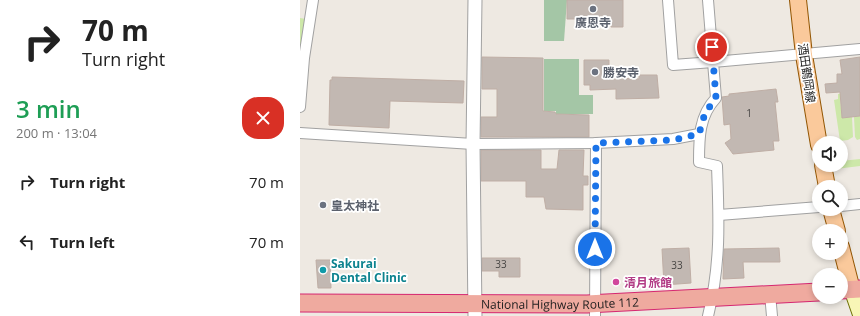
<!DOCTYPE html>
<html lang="en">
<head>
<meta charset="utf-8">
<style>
  :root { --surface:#fff; --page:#f6f6f6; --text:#222; --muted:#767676 }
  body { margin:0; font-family:"Open Sans","Noto Sans JP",sans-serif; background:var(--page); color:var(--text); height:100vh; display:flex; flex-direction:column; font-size:15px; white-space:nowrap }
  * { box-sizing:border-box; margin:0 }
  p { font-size:13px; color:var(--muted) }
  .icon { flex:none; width:22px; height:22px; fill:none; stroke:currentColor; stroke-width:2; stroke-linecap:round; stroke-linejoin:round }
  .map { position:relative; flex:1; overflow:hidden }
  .drawer { display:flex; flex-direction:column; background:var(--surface); width:300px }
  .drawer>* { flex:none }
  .banner { background:#fff; color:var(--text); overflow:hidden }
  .fabs { position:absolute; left:512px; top:136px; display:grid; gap:8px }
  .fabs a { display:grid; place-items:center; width:36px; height:36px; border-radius:50%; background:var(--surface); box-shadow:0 2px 6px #0003; font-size:20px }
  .pin { position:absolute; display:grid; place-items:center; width:34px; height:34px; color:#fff; margin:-17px; border:2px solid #fff; border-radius:50%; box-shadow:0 1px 4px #0007 }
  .me { position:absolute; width:44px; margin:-22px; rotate:0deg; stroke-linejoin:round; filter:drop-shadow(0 0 3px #0008) }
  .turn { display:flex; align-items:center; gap:14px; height:84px; padding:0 16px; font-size:18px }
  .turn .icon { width:52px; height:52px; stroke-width:2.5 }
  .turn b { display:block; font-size:28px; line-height:34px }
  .round { display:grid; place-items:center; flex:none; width:42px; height:42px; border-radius:16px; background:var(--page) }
  .head { display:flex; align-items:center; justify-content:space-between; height:68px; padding:0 16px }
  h1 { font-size:24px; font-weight:600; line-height:30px; color:#1e9e55 }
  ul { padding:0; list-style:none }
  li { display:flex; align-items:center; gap:12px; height:60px; padding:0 16px }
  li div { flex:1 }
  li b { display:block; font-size:15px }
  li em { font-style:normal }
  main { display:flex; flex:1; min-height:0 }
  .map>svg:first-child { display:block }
  .grass { fill:#cde8a9 }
  .cemetery { fill:#a4c6a6 }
  .building { fill:#c2b8b2; stroke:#bfaea5 }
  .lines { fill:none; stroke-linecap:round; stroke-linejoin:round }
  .minor-casing { stroke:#a1a1a1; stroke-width:12 }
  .tertiary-casing { stroke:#a1a1a1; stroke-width:15 }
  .secondary-casing { stroke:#6e7107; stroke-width:17 }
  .primary-casing { stroke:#935603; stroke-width:18 }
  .trunk-casing { stroke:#d52771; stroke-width:19 }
  .minor { stroke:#fff; stroke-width:10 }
  .tertiary { stroke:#fff; stroke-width:13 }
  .secondary { stroke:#f8f6b6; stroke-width:15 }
  .primary { stroke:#fac99b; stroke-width:16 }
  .trunk { stroke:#efaa9f; stroke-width:17 }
  .route { stroke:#1a73e8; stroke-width:7; stroke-dasharray:0 12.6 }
  .worship-dot { fill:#6b7280; stroke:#fff; stroke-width:1.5 }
  .culture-dot { fill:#0f9aa8; stroke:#fff; stroke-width:1.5 }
  .hotel-dot { fill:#d1479c; stroke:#fff; stroke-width:1.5 }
  .labels { text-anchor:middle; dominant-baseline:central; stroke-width:3.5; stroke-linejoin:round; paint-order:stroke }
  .number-label { font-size:10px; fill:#464442 }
  .worship-label { font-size:12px; font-weight:bold; fill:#5b616d; stroke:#fff; text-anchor:start }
  .street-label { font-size:12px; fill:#1d1d1d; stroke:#fff }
  .culture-label { font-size:12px; font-weight:bold; fill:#0d838f; stroke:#fff; text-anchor:start }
  .hotel-label { font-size:12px; font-weight:bold; fill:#b23c85; stroke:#fff; text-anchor:start }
</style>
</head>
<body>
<main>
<section class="drawer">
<div class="banner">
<div class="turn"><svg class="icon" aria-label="right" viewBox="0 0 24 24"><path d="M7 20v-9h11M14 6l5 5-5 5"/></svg><div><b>70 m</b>Turn right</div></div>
</div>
<div class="head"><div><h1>3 min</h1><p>200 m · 13:04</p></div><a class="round" style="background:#d93025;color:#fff"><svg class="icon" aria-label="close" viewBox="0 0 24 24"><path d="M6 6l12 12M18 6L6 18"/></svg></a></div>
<ul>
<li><svg class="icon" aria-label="right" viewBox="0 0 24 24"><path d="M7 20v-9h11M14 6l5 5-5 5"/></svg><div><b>Turn right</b></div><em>70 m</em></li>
<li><svg class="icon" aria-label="left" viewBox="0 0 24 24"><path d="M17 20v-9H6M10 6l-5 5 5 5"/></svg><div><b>Turn left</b></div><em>70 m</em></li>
</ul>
</section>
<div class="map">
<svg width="560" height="316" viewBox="0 0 560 316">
  <rect width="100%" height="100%" fill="#eee9e2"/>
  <g class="grass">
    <polygon points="0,18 6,19 0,63"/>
    <polygon points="543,93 543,98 540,99 542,118 552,117 553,137 548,140 540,141 534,100 538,99 538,94"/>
    <polygon points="560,116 560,139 557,140 555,137 554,117"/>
    <polygon points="560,159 560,166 536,169 535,165 541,165 541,161"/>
  </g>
  <g class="cemetery">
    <polygon points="244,0 267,0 264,41 244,41"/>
    <polygon points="244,59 279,59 279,95 293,95 293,114 256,114 256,111 244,111"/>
  </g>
  <g class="building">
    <polygon points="267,0 323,0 323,27 311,27 311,25 304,25 304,23 298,23 298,22 280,22 280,19 267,19"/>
    <polygon points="182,57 243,58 243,111 255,112 256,114 289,115 289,137 181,137 181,117 197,117 197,89 182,89"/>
    <polygon points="560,57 560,116 542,118 540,92 526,93 525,84 537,83 537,74 542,74 540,60"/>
    <polygon points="284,60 309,60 309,78 339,79 339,75 357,75 359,98 316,99 316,89 290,90 290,85 284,85"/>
    <polygon points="32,77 164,81 163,103 90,101 89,128 29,125 30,80 32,80"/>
    <polygon points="476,89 478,102 475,102 479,141 473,141 474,150 433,154 425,143 431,139 430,124 424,125 422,97 429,96 429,94"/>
    <polygon points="181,150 241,150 241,169 257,169 259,150 284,150 283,176 288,176 288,185 283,185 283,210 246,209 244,197 226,197 226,181 181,181"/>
    <polygon points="389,248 391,283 364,285 362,249"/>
    <polygon points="479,248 480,262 443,262 444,278 423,279 424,249"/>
    <polygon points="182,258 220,258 220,277 199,277 199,271 182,271"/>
    <polygon points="16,260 30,260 31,288 18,288"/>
  </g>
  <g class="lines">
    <defs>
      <g id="minor">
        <polyline points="368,0 373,65 413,62 408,0"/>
        <polyline points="0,107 4,58 13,0"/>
        <polyline points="0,133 173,144 296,143 373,139 399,134"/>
        <polyline points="541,206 560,204"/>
        <polyline points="419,215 519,207"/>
        <polyline points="470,294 472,316"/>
        <polyline points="295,316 296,143"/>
        <path d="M408,316C421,264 419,219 417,166L399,162C399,138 399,116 416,98L413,62L560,49"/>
      </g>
      <polyline id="tertiary" points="175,0 173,144 175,316"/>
      <polyline id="secondary" points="552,290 560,313"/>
      <g id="primary">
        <polyline points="498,0 504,55 519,145"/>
        <polyline points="523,165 527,187"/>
        <polyline points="531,209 537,231"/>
        <polyline points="541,247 552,290"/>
      </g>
      <g id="trunk">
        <polyline points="541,290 560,289"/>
        <path id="s1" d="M0,303L287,304L519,292"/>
      </g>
    </defs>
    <use href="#minor" class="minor-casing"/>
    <use href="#tertiary" class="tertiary-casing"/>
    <use href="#secondary" class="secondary-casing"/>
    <use href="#primary" class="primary-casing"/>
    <use href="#trunk" class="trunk-casing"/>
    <use href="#minor" class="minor"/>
    <use href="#tertiary" class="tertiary"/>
    <use href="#secondary" class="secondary"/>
    <use href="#primary" class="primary"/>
    <use href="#trunk" class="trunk"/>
  </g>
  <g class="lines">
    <polyline class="route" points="295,249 296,143 373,140 399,134 405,113 416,98 412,47"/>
  </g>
  <g class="worship-dot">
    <circle cx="293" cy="9" r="4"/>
    <circle cx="295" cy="72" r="4"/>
    <circle cx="23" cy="205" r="4"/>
  </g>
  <circle class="culture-dot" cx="23" cy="270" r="4"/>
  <circle class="hotel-dot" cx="316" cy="282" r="4"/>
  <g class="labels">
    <g class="number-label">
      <text x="449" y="113">1</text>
      <text x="201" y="264">33</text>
      <text x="377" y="265">33</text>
    </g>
    <g class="worship-label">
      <text x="293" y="22" text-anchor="middle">廣恩寺</text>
      <text x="303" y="72">勝安寺</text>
      <text x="31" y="205">皇太神社</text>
    </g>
    <g class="street-label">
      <text transform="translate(507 73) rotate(82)">酒田鶴岡線</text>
      <text stroke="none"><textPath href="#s1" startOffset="260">National Highway Route 112</textPath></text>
    </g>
    <g class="culture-label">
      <text x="31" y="263">Sakurai<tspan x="31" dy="14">Dental Clinic</tspan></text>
    </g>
    <g class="hotel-label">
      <text x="324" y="282">清月旅館</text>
    </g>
  </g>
</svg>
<div class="fabs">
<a><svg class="icon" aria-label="sound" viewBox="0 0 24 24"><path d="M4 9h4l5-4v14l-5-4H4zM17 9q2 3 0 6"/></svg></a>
<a><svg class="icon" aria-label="search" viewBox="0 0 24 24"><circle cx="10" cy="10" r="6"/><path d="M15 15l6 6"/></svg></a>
<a>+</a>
<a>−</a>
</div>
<div class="pin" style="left:412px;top:47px;background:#d93025"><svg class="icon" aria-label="arrive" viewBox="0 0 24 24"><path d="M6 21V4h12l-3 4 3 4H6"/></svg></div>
<svg class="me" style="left:295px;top:249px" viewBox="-20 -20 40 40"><circle r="17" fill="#1a73e8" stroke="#fff" stroke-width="3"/><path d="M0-11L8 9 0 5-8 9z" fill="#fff"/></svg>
</div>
</main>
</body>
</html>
